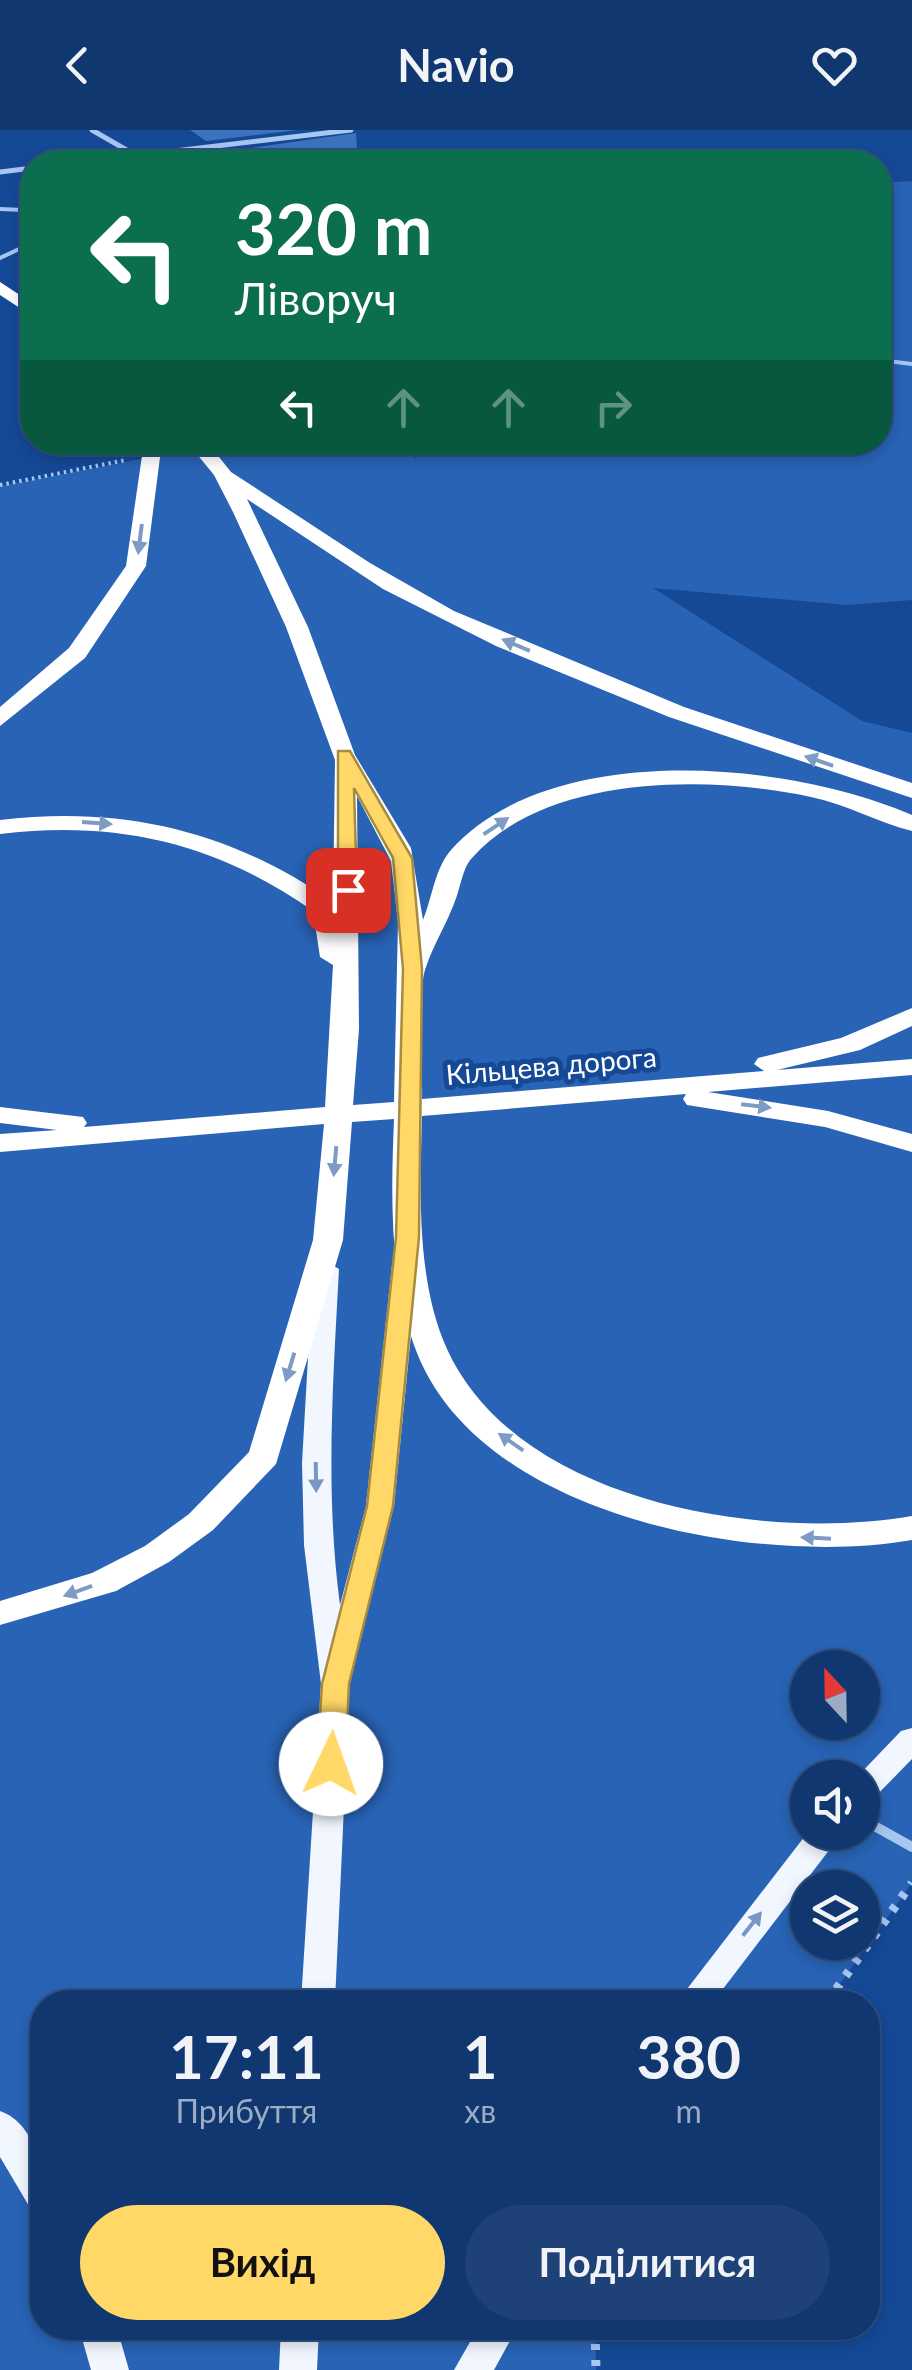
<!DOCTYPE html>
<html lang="uk">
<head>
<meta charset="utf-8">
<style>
  :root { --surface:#103770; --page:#1e4278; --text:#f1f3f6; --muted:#9cacc3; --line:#305183; --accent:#ffd867 }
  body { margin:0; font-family:Lato,sans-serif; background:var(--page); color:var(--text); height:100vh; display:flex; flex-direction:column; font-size:38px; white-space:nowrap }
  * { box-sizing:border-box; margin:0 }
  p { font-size:32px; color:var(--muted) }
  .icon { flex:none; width:55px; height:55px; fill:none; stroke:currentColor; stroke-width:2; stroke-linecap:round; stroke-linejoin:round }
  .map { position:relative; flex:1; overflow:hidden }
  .sheet { position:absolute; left:30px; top:1860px; width:850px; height:350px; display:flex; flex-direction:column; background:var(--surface); border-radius:40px; box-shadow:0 5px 15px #0003,0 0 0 2px var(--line) }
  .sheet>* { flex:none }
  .top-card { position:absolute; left:20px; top:20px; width:872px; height:305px; border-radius:40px; box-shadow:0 5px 15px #0003,0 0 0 2px var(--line); background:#0b6e4f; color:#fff; overflow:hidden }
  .needle { width:65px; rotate:338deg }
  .controls { position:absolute; left:790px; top:1520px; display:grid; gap:20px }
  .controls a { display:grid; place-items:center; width:90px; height:90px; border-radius:50%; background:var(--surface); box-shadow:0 5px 15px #0003,0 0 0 2px var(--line); font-size:50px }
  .pin { position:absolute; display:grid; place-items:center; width:85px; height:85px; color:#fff; margin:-42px; border-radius:20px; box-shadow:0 5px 15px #0006 }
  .me { position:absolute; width:110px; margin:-55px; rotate:3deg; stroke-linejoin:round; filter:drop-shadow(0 0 8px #0008) }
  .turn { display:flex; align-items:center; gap:35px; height:210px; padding:0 50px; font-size:45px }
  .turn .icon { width:130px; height:130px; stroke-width:2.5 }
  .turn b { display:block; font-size:70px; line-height:85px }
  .lanes { display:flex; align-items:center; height:95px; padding:0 50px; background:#0003; justify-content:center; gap:50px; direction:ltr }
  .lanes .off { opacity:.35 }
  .eta { display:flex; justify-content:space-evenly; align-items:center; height:170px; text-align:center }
  .eta b { font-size:60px; font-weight:700; line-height:70px }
  .action { display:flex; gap:20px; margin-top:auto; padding:20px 50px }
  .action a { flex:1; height:115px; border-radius:60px; background:var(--accent); color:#111; font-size:40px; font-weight:700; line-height:115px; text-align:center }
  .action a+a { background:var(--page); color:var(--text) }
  header { display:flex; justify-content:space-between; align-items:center; height:130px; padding:0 50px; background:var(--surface); font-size:45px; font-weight:700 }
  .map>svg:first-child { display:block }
  .green { fill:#2863b5; fill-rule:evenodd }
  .building { fill:#3d73be }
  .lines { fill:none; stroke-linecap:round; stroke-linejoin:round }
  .path-far1 { stroke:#a7c6f2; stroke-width:4; stroke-dasharray:2.5 4; stroke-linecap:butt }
  .path { stroke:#a7c6f2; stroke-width:9; stroke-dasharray:6 10; stroke-linecap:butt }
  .lane-far1 { stroke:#a7c6f2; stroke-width:4 }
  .lane { stroke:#a7c6f2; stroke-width:10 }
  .street { stroke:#a7c6f2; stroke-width:5 }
  .primary { fill:#f1f6ff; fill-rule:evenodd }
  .highway { fill:#fff; fill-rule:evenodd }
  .oneway { fill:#7e9bc5 }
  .oneway2 { fill:#7897c5 }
  .route { fill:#ffd867; stroke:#a68c43; stroke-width:2.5 }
  .labels { text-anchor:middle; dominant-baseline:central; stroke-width:10; stroke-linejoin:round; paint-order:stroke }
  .street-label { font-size:28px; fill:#fff; stroke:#154996 }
</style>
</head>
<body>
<header><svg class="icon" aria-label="back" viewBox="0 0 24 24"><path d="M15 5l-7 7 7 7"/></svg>Navio<svg class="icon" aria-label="heart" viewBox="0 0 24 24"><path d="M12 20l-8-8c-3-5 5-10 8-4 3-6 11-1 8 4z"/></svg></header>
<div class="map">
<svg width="912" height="2240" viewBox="0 0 912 2240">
  <rect width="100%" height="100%" fill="#154996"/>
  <path class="green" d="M912,51V470L847,475L653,458L862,591L912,603V1753L827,1872H42V2198H595L596,2240H0V356L225,313H390L417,329L412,313L880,312V53ZM808,1538H862V1592H808ZM808,1648H862V1702H808ZM808,1758H862V1812H808Z"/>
  <g class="building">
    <polygon points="190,0 298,0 206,11"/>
    <polygon points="356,3 357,18 254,32 238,32 222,22"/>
  </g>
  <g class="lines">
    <polyline class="path-far1" points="0,355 126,330"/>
    <g class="path">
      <polyline points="827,1872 912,1753"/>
      <polyline points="595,2198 596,2240"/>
    </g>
    <g class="lane-far1">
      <polyline points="0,79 23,80 32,88"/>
      <polyline points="0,128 32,113"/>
      <polyline points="880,230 912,234"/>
    </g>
    <polyline class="lane" points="862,1689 912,1717"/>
    <g class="street">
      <polyline points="92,0 137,26"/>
      <polyline points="82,32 351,0"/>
      <polyline points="0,42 32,38"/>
    </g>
    <g class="primary">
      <path d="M405,1127L418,1135L394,1376L350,1546L335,1872H301L321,1554L304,1415L302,1333L313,1139L326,1131L339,1139C333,1252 325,1363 340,1475L366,1376L392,1135Z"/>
      <polygon points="912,1598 912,1629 873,1669 862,1673 862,1648 856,1648 901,1601"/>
      <polygon points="808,1702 843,1702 713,1872 677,1872"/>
      <path d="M0,1981C39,1995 42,2046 42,2081L29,2076L0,2027Z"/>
      <polygon points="79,2198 117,2198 129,2240 91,2240"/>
      <polygon points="281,2198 319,2198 317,2240 279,2240"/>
      <polygon points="478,2198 517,2198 494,2240 454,2240"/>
    </g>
    <g class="highway">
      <polygon points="0,152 32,173 32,186 0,165"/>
      <polygon points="144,312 162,312 146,436 85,528 0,596 0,577 69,518 126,436"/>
      <path d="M187,312H207L231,342L370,433L454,481L684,577L912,653V668L669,587L496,516L383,459L247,369L308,497L355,625L411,718L423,790C432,768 435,738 451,720C551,609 788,631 912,685V701C878,693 847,674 811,667C710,645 546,644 472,728C465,735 463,746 460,755C453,785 434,811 425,840C417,866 423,938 422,969L764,941L754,934L758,928L841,908L912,878V896L860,920L777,940L912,929V945L708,962L828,981L912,1004V1022L825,997L687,975L683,969L686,964L422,986C420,1060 416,1151 447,1219C517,1373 763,1412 912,1386V1410C756,1437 474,1387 414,1215C389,1144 391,1063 394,989L352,992L343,1110L276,1334L213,1400L169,1432L116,1461L0,1495V1471L92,1443L145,1416L189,1384L249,1322L313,1110L324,994L0,1022V1004L57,1000L0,993V977L83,987L87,993L84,997L325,977L333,835L320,827L313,781C216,713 117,690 0,704V690C123,675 231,701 333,772L335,630L286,497L233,382L214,345ZM357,666L391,731L398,792L394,972L353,975L359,899Z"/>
    </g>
  </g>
  <defs><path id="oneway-solid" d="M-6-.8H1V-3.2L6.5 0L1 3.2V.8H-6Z" transform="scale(2.5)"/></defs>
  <g class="oneway">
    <use href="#oneway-solid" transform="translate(140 409) rotate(97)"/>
    <use href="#oneway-solid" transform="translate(516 515) rotate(-157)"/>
    <use href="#oneway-solid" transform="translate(819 631) rotate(-161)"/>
    <use href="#oneway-solid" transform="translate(97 693) rotate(4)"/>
    <use href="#oneway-solid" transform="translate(496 696) rotate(-34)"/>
    <use href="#oneway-solid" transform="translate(756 976) rotate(7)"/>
    <use href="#oneway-solid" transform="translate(335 1031) rotate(95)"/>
    <use href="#oneway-solid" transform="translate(290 1237) rotate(107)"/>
    <use href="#oneway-solid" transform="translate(511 1312) rotate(-145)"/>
    <use href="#oneway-solid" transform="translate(816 1408) rotate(-177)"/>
    <use href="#oneway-solid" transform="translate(78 1461) rotate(160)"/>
  </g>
  <g class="oneway2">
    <use href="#oneway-solid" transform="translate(316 1347) rotate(89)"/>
    <use href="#oneway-solid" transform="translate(752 1794) rotate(-52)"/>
  </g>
  <polygon class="route" points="338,621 350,621 412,728 422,839 419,1107 393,1376 349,1554 345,1634 341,1641 321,1641 317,1634 322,1554 367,1376 396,1107 403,839 393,728 354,658 357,760 348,766 338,760"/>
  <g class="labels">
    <g class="street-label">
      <text transform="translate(551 935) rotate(-5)">Кільцева дорога</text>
    </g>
  </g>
</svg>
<div class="controls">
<a><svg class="needle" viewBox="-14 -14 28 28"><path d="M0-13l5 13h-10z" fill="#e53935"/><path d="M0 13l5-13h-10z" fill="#9cacc3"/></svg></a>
<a><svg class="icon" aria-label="sound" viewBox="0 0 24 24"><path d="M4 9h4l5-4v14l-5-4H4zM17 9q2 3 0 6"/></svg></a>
<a><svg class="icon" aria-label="layers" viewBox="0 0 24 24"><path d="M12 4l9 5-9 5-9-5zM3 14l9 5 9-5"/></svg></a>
</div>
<div class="pin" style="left:348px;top:760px;background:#d93025"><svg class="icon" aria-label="arrive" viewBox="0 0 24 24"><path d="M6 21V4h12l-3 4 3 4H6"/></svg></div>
<svg class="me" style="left:331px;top:1634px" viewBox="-20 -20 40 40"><circle r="19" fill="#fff"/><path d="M0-13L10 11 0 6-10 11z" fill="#ffd867"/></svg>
<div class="top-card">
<div class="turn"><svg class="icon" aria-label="left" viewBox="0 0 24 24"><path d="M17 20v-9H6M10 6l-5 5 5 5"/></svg><div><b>320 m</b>Ліворуч</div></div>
<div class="lanes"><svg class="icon" aria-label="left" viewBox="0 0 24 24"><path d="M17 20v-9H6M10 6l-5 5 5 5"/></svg><svg class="icon off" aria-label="ahead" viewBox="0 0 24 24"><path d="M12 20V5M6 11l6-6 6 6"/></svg><svg class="icon off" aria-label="ahead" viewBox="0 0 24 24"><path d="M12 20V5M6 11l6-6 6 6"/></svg><svg class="icon off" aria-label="right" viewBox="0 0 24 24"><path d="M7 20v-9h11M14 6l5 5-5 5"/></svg></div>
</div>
<section class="sheet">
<div class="eta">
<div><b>17:11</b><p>Прибуття</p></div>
<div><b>1</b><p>хв</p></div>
<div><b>380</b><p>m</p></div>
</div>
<div class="action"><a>Вихід</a><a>Поділитися</a></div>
</section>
</div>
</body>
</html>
